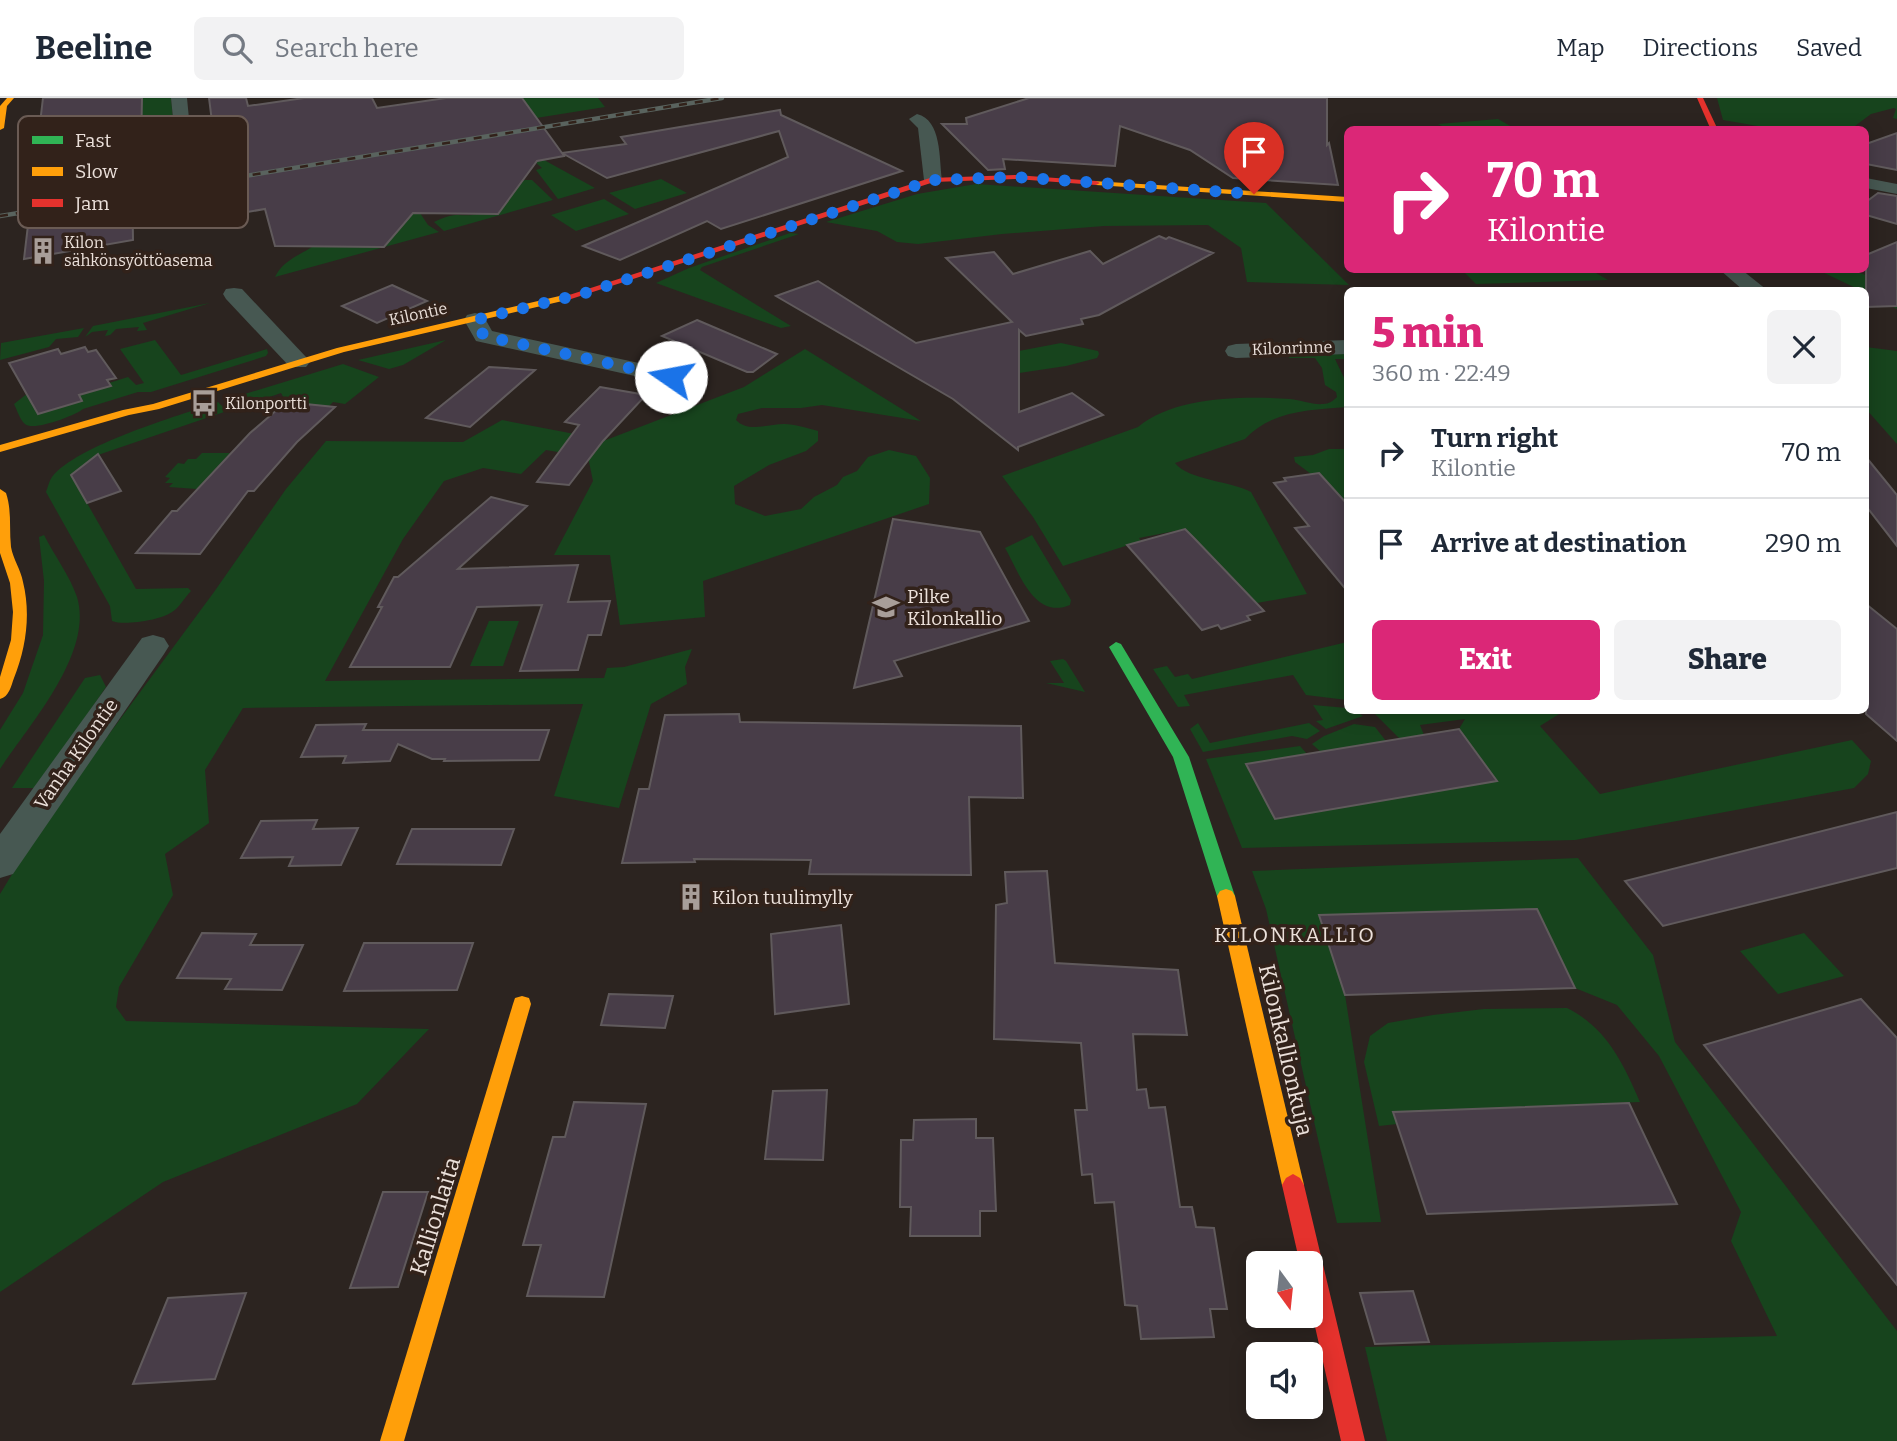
<!DOCTYPE html>
<html lang="en">
<head>
<meta charset="utf-8">
<style>
  :root { --surface:#fff; --page:#f2f2f3; --text:#1f2937; --muted:#747a83; --line:#e0e1e3; --accent:#db2777 }
  body { margin:0; font-family:Bitter,serif; background:var(--page); color:var(--text); height:100vh; display:flex; flex-direction:column; font-size:26px; white-space:nowrap }
  * { box-sizing:border-box; margin:0 }
  p { font-size:23px; color:var(--muted) }
  .icon { flex:none; width:38px; height:38px; fill:none; stroke:currentColor; stroke-width:2; stroke-linecap:round; stroke-linejoin:round }
  .map { position:relative; flex:1; overflow:hidden }
  .details { position:absolute; left:1344px; top:189px; width:525px; height:427px; display:flex; flex-direction:column; background:var(--surface); border-radius:10px; box-shadow:0 4px 18px #0003 }
  .details>* { flex:none }
  .hud { position:absolute; left:1344px; top:28px; width:525px; height:147px; border-radius:10px; box-shadow:0 4px 18px #0003; background:#db2777; color:#fff; overflow:hidden }
  .needle { width:46px; rotate:165deg }
  .controls { position:absolute; left:1246px; top:1153px; display:grid; gap:14px }
  .controls a { display:grid; place-items:center; width:77px; height:77px; border-radius:10px; background:var(--surface); box-shadow:0 4px 18px #0003; font-size:35px }
  .pin { position:absolute; display:grid; place-items:center; width:60px; height:60px; color:#fff; margin:-72px -30px; border-radius:50% 50% 50% 0; rotate:-45deg; box-shadow:0 0 7px #0007 }
  .pin .icon { rotate:45deg }
  .me { position:absolute; width:77px; margin:-38px; rotate:282deg; stroke-linejoin:round; filter:drop-shadow(0 0 5px #0008) }
  .turn { display:flex; align-items:center; gap:24px; height:147px; padding:0 28px; font-size:32px }
  .turn .icon { width:91px; height:91px; stroke-width:2.5 }
  .turn b { display:block; font-size:49px; line-height:60px }
  .round { display:grid; place-items:center; flex:none; width:74px; height:74px; border-radius:10px; background:var(--page) }
  .headline { display:flex; align-items:center; justify-content:space-between; height:119px; padding:0 28px }
  h1 { font-size:42px; font-weight:800; line-height:52px; color:var(--accent) }
  .action { display:flex; gap:14px; margin-top:auto; padding:14px 28px }
  .action a { flex:1; height:80px; border-radius:10px; background:var(--accent); color:#fff; font-size:28px; font-weight:800; line-height:80px; text-align:center }
  .action a+a { background:var(--page); color:var(--text) }
  ul { padding:0; list-style:none }
  li { display:flex; align-items:center; gap:21px; height:91px; padding:0 28px; border-top:2px solid var(--line) }
  li div { flex:1 }
  li b { display:block; font-size:26px }
  li em { font-style:normal }
  header { display:flex; align-items:center; gap:42px; box-sizing:border-box; height:98px; padding:0 35px; background:var(--surface); border-bottom:2px solid var(--line) }
  header strong { font-size:33px }
  nav { display:flex; gap:38px; margin-inline-start:auto; font-size:24px }
  .search { width:490px; height:63px; background:var(--page); display:flex; align-items:center; gap:18px; box-sizing:border-box; padding:0 24px; border-radius:10px; color:var(--muted); font-size:26px }
  .map>svg:first-child { display:block }
  .green { fill:#17441d }
  .building { fill:#483d48; stroke:#605a5c; stroke-width:2 }
  .lines { fill:none; stroke-linecap:round; stroke-linejoin:round }
  .street { fill:#475852; fill-rule:evenodd }
  .fast { fill:#30b455; fill-rule:evenodd }
  .slow { fill:#ff9f0a; fill-rule:evenodd }
  .jam { fill:#e5322d; fill-rule:evenodd }
  .rail-casing { stroke:#59635e; stroke-width:4.5 }
  .rail { stroke:#32221a; stroke-width:2.5; stroke-dasharray:8; stroke-linecap:butt }
  .route { stroke:#1a73e8; stroke-width:12; stroke-dasharray:0 21.6 }
  .labels { text-anchor:middle; dominant-baseline:central; stroke-width:7; stroke-linejoin:round; paint-order:stroke }
  .far-poi-label { font-size:16px; fill:#ebe0da; stroke:#32221a; text-anchor:start }
  .far-street-label { font-size:16px; fill:#ebe0da; stroke:#32221a }
  .poi-label { font-size:19px; fill:#ebe0da; stroke:#32221a; text-anchor:start }
  .street-label { font-size:19px; fill:#ebe0da; stroke:#32221a }
  .neighbourhood-label { font-size:21px; letter-spacing:2px; fill:#ebe0da; stroke:#32221a }
  .near-street-label { font-size:23px; fill:#ebe0da; stroke:#32221a }
  .key { fill:#32221a; stroke:#6a5b54; stroke-width:2 }
  .key-label { font-size:19px; fill:#ebe0da }
</style>
</head>
<body>
<header>
<strong>Beeline</strong>
<div class="search"><svg class="icon" aria-label="search" viewBox="0 0 24 24"><circle cx="10" cy="10" r="6"/><path d="M15 15l6 6"/></svg>Search here</div>
<nav><a>Map</a><a>Directions</a><a>Saved</a></nav>
</header>
<div class="map">
<svg width="1897" height="1343" viewBox="0 0 1897 1343">
  <rect width="100%" height="100%" fill="#2c2420"/>
  <g class="green">
    <polygon points="115,0 171,0 174,31 142,39 142,35"/>
    <polygon points="522,0 598,0 605,9 381,45 532,15"/>
    <polygon points="1717,0 1897,0 1897,21 1893,20 1896,11 1894,10 1871,16 1851,31 1775,31 1723,22"/>
    <polygon points="1498,21 1512,29 1447,31 1438,26"/>
    <polygon points="535,57 595,90 558,101 536,72 542,70 534,63"/>
    <polygon points="661,81 687,95 635,111 609,95"/>
    <path d="M525,82H532L553,102L444,133L434,124C458,112 459,120 479,116C490,113 494,106 506,106L521,85L518,84Z"/>
    <polygon points="976,86 1266,105 1349,187 1247,184 1241,150 1208,127 1104,128 1002,136 918,146 897,144 877,133 826,124 917,96"/>
    <polygon points="604,101 629,116 576,133 551,117"/>
    <path d="M418,112L428,127L439,134L275,179C285,158 308,156 323,140Z"/>
    <polygon points="790,135 799,136 702,169 700,172 791,228 781,230 656,185 689,170"/>
    <polygon points="1462,172 1591,172 1608,182 1476,186"/>
    <polygon points="1818,172 1851,172 1897,188 1897,211 1866,195 1866,192 1860,192"/>
    <polygon points="210,205 143,225 147,232 137,233 139,229 116,231 110,237 105,238 108,232 92,234 85,239 93,228"/>
    <polygon points="84,230 78,239 56,241 49,249 0,262 1,245"/>
    <path d="M155,242L181,277L267,251L268,255L266,258L151,294H138L83,311C76,317 33,334 25,326C20,322 17,312 14,306L28,295L38,316L81,303L79,297L110,288L109,285L128,279L136,287L144,285L120,251Z"/>
    <polygon points="446,242 403,267 389,271 358,262"/>
    <polygon points="1061,245 1098,253 1099,256 1097,260 1066,268 1013,276 1008,255"/>
    <polygon points="1866,249 1897,253 1897,346 1866,311"/>
    <path d="M805,251L921,323L822,307L801,310H762L738,316L736,322C748,335 768,326 784,326C795,326 807,330 818,333V343L806,353L769,367L734,388L735,406L765,418L801,411L814,399L837,387L843,379L857,373L868,359L889,352L916,358L930,380L929,406L703,483L705,519L620,527L610,457H554L593,383L588,359L546,352L521,376L483,370L444,383L403,441L325,583L604,580L607,570L624,569L692,551L685,569L687,586L651,606L619,710L554,698L583,606L243,610L205,672L209,725L165,756L173,797L119,889L116,909L126,923L429,931L357,1006L163,1084L0,1194V796L42,727L214,494L286,391L326,343L463,344L502,322L606,342L744,289Z"/>
    <path d="M1347,256V261H1335L1347,286V309C1311,312 1272,312 1245,341L1175,365C1188,382 1231,383 1251,394L1307,496L1257,505L1185,431L1139,440L1141,443L1063,468L1033,419L1002,378L1138,329C1175,298 1244,298 1290,301C1301,302 1313,307 1323,306C1329,306 1333,303 1337,299L1336,294L1325,287L1322,270L1315,260H1289L1290,257Z"/>
    <polygon points="343,266 379,279 345,306 333,304 328,309 286,304 281,295 241,309 235,299"/>
    <path d="M218,304L227,313L95,358L71,377L136,491L188,490L191,493C185,499 179,510 172,514C161,522 124,528 112,523L110,508L46,394C48,389 49,383 52,379C77,347 178,318 218,304Z"/>
    <polygon points="1329,351 1347,351 1347,407 1320,375 1311,376 1295,364 1294,359 1313,357"/>
    <polygon points="202,355 230,355 197,391 169,389 173,385 165,385 170,380 165,379 178,365 184,366 188,361 196,361"/>
    <path d="M44,437C54,457 70,478 77,499C94,555 29,627 0,671V632L23,595L43,537L44,483L39,439Z"/>
    <path d="M1032,437L1071,502L1070,507C1034,522 1019,474 1005,450Z"/>
    <polygon points="489,523 519,523 503,568 470,568"/>
    <polygon points="1347,544 1347,602 1306,597 1293,577 1184,597 1190,608 1178,609 1153,571 1167,568 1175,579 1188,576 1192,581"/>
    <polygon points="1063,561 1066,563 1085,594 1046,585 1064,585 1050,563"/>
    <polygon points="100,577 106,589 37,690 12,690 85,580"/>
    <polygon points="1313,607 1347,610 1348,612 1356,613 1363,618 1326,631 1316,623 1323,622"/>
    <polygon points="1372,613 1564,613 1540,628 1600,696 1852,642 1871,663 1868,676 1854,690 1575,742 1242,750 1206,661 1300,648 1307,656 1247,666 1276,721 1496,683 1459,631 1465,621 1420,627 1424,637 1400,641"/>
    <polygon points="1198,625 1210,645 1309,625 1320,633 1307,641 1292,638 1203,654 1190,631"/>
    <polygon points="1354,626 1375,629 1386,643 1321,654 1312,646 1324,638"/>
    <polygon points="1578,760 1653,857 1675,944 1897,1233 1897,1343 1387,1343 1365,1249 1777,1238 1731,1143 1741,1114 1659,958 1617,907 1575,890 1537,811 1320,818 1345,897 1381,1124 1337,1125 1266,811 1252,773"/>
    <polygon points="1804,835 1844,878 1778,896 1740,853"/>
    <path d="M1567,910C1607,930 1623,965 1640,1004L1394,1014L1397,1026L1379,1028L1364,964L1370,938L1388,925L1433,917L1484,911Z"/>
  </g>
  <g class="building">
    <polygon points="43,0 142,0 141,49 136,51 137,77 132,78 133,142 24,161"/>
    <polygon points="209,0 246,0 248,8 304,0 372,0 377,10 446,0 522,0 562,55 626,46 621,39 780,12 781,17 902,73 721,131 707,123 620,162 583,148 788,59 779,33 607,80 562,55 564,58 537,63 498,116 413,115 384,149 275,148 265,111 224,118"/>
    <polygon points="1029,0 1327,0 1327,47 1329,45 1338,87 1233,80 1190,52 1120,28 1115,68 1003,61 1005,71 988,72 942,26 967,26 966,20"/>
    <polygon points="1897,35 1897,72 1866,66 1866,46"/>
    <polygon points="1878,95 1897,98 1897,126 1866,117 1866,104"/>
    <polygon points="1159,138 1166,141 1169,139 1213,155 1099,217 1081,221 1083,226 1026,238 1019,232 1019,314 1072,295 1103,317 1018,349 1018,352 953,301 776,198 818,183 916,245 1012,224 946,160 994,154 1013,176 1090,153 1103,166"/>
    <polygon points="1897,144 1897,208 1866,209 1866,157"/>
    <polygon points="392,187 427,203 377,225 342,208"/>
    <polygon points="697,222 777,256 753,274 747,274 662,238"/>
    <polygon points="85,249 88,254 96,252 116,280 107,282 111,288 79,297 82,303 38,316 9,265 58,251 61,256"/>
    <polygon points="489,269 535,272 470,329 426,320"/>
    <polygon points="600,289 646,297 603,343 569,387 537,384 579,327 565,324"/>
    <polygon points="286,304 335,309 297,344 254,393 248,393 200,456 136,455 172,413 177,413 250,335"/>
    <polygon points="98,356 121,393 87,405 71,377"/>
    <polygon points="1866,359 1897,397 1897,448 1866,408"/>
    <polygon points="1319,375 1348,407 1348,494 1295,430 1309,428 1274,385 1286,383 1284,380"/>
    <polygon points="491,399 527,408 458,471 578,467 568,504 610,503 601,537 588,537 578,572 520,573 542,507 477,509 450,569 350,569 382,509 378,509 394,479 398,479"/>
    <polygon points="893,421 980,434 1029,523 894,563 902,578 854,590"/>
    <polygon points="1185,431 1194,440 1264,513 1247,518 1250,522 1221,531 1218,527 1202,532 1127,447"/>
    <polygon points="1866,506 1897,531 1897,643 1866,616"/>
    <polygon points="739,616 740,624 1021,628 1023,700 969,699 971,777 809,776 811,762 694,761 695,764 622,765 639,691 649,691 665,617"/>
    <polygon points="366,626 363,632 549,632 539,662 444,663 445,661 432,661 398,646 390,663 343,665 346,658 301,659 316,627"/>
    <polygon points="1459,631 1497,683 1275,721 1246,666"/>
    <polygon points="1897,714 1897,770 1663,828 1625,783"/>
    <polygon points="317,722 313,731 358,730 341,767 289,768 293,759 241,760 261,723"/>
    <polygon points="412,731 514,731 501,767 397,766"/>
    <polygon points="1047,773 1055,865 1178,872 1187,937 1133,936 1137,992 1146,991 1149,1010 1165,1009 1180,1109 1192,1109 1196,1129 1214,1130 1227,1211 1210,1211 1214,1239 1141,1241 1137,1208 1125,1207 1114,1104 1095,1105 1092,1076 1082,1077 1075,1012 1087,1012 1081,945 994,941 996,807 1007,805 1005,774"/>
    <polygon points="1537,811 1575,890 1345,897 1319,817"/>
    <polygon points="841,827 849,906 775,916 771,836"/>
    <polygon points="202,835 256,836 250,847 303,847 282,892 225,891 231,881 177,880"/>
    <polygon points="364,845 473,845 457,892 344,893"/>
    <polygon points="609,896 673,898 665,930 601,927"/>
    <polygon points="1861,901 1897,940 1897,1187 1704,947"/>
    <polygon points="827,992 823,1062 765,1061 773,993"/>
    <polygon points="574,1004 646,1006 604,1199 527,1198 541,1147 523,1147 553,1039 565,1039"/>
    <polygon points="1629,1005 1677,1106 1427,1116 1393,1014"/>
    <polygon points="976,1021 976,1040 993,1040 996,1113 980,1113 980,1138 910,1138 911,1109 900,1109 901,1042 913,1042 914,1022"/>
    <polygon points="383,1094 428,1094 398,1189 350,1190"/>
    <polygon points="1413,1193 1429,1244 1375,1246 1360,1195"/>
    <polygon points="246,1195 215,1281 133,1286 168,1200"/>
  </g>
  <g class="lines">
    <g class="street">
      <polygon points="171,0 187,0 190,31 180,43 174,44 166,39 174,30"/>
      <path d="M917,16C942,22 939,61 942,82L939,86L933,87L924,82L918,30L909,21Z"/>
      <polygon points="1866,80 1897,86 1897,96 1866,90"/>
      <polygon points="1720,172 1742,172 1767,192 1743,192"/>
      <polygon points="234,190 242,191 306,259 310,264 306,269 290,269 226,201 223,196 226,191"/>
      <polygon points="475,215 483,217 492,233 671,272 679,274 683,279 679,284 671,286 476,243 464,222 467,217"/>
      <polygon points="1348,242 1348,256 1236,260 1228,258 1225,253 1228,248 1236,246"/>
      <polygon points="153,537 164,540 169,548 164,556 13,776 0,780 0,736 142,540"/>
    </g>
    <polygon class="fast" points="1116,544 1121,546 1189,659 1235,798 1232,803 1226,805 1220,803 1217,798 1173,659 1109,549"/>
    <g class="slow">
      <polygon points="7,0 14,0 7,8 4,30 0,32 0,8"/>
      <polygon points="1093,83 1348,99 1348,104 1096,87"/>
      <polygon points="568,196 571,197 571,201 344,254 159,311 129,317 0,354 0,347 123,312 153,306 337,250"/>
      <path d="M0,391L6,395C12,413 9,430 11,449C13,461 21,472 23,484C31,516 26,550 14,580C11,588 9,599 0,601V579L11,542L13,514L10,485L0,455Z"/>
      <polygon points="1226,791 1232,793 1235,798 1304,1087 1300,1094 1293,1098 1286,1094 1282,1087 1217,798 1220,793"/>
      <polygon points="522,898 529,900 531,906 404,1343 380,1343 513,906 515,900"/>
    </g>
    <g class="jam">
      <polygon points="1697,0 1703,0 1718,32 1711,32"/>
      <polygon points="1015,77 1096,83 1100,85 1096,87 1015,81 934,84 571,201 563,199 930,80"/>
      <polygon points="1293,1076 1300,1080 1304,1087 1365,1343 1341,1343 1311,1211 1311,1166 1300,1166 1282,1087 1286,1080"/>
    </g>
    <defs>
      <polyline id="rail" points="0,118 722,0"/>
    </defs>
    <use href="#rail" class="rail-casing"/>
    <use href="#rail" class="rail"/>
  </g>
  <g class="lines">
    <polyline class="route" points="671,279 484,238 475,222 585,195 933,82 1015,79 1254,96"/>
  </g>
  <defs>
    <symbol id="building-bare" viewBox="-9 -9 18 18"><path d="M-4-6H4V6H1V3H-1V6H-4ZM-2.5-4.3h1.7v1.8h-1.7ZM.8-4.3h1.7v1.8H.8ZM-2.5-1h1.7V.8h-1.7ZM.8-1h1.7V.8H.8Z" fill="#a89e99" stroke="#32221a" stroke-width="2.5" paint-order="stroke"/></symbol>
    <symbol id="bus-bare" viewBox="-9 -9 18 18"><path d="M-5-6H5V4H4V6H2V4H-2V6H-4V4H-5ZM-3.5-4V0h7V-4ZM-3.5 1.2v1.5H-2V1.2ZM2 1.2v1.5H3.5V1.2Z" fill="#a89e99" stroke="#32221a" stroke-width="2.5" paint-order="stroke"/></symbol>
    <symbol id="school-bare" viewBox="-9 -9 18 18"><path d="M0-5L7-2L0 1L-7-2ZM-4 1L0 2.5L4 1V4Q0 6-4 4Z" fill="#a89e99" stroke="#32221a" stroke-width="2.5" paint-order="stroke"/></symbol>
  </defs>
  <g fill-rule="evenodd">
    <use href="#building-bare" x="24" y="134" width="38" height="38"/>
    <use href="#bus-bare" x="185" y="286" width="38" height="38"/>
    <use href="#school-bare" x="867" y="490" width="38" height="38"/>
    <use href="#building-bare" x="672" y="780" width="38" height="38"/>
  </g>
  <g class="labels">
    <g class="far-poi-label">
      <text x="64" y="144">Kilon<tspan x="64" dy="18">sähkönsyöttöasema</tspan></text>
      <text x="225" y="305">Kilonportti</text>
    </g>
    <g class="far-street-label">
      <text transform="translate(418 216) rotate(-12)">Kilontie</text>
      <text transform="translate(1292 250) rotate(-2)">Kilonrinne</text>
    </g>
    <g class="poi-label">
      <text x="907" y="498">Pilke<tspan x="907" dy="22">Kilonkallio</tspan></text>
      <text x="712" y="799">Kilon tuulimylly</text>
    </g>
    <g class="street-label">
      <text transform="translate(76 656) rotate(-55)">Vanha Kilontie</text>
    </g>
    <g class="neighbourhood-label">
      <text x="1295" y="837">KILONKALLIO</text>
    </g>
    <g class="near-street-label">
      <text transform="translate(1286 952) rotate(77)">Kilonkallionkuja</text>
      <text transform="translate(435 1118) rotate(-73)">Kallionlaita</text>
    </g>
  </g>
  <rect x="18" y="18" width="230" height="112" rx="10" class="key"/>
  <rect x="32" y="38" width="31" height="8" fill="#30b455"/>
  <rect x="32" y="69" width="31" height="9" fill="#ff9f0a"/>
  <rect x="32" y="101" width="31" height="8" fill="#e5322d"/>
  <g class="key-label">
    <text x="75" y="49">Fast</text>
    <text x="75" y="80">Slow</text>
    <text x="75" y="112">Jam</text>
  </g>
</svg>
<div class="controls">
<a><svg class="needle" viewBox="-14 -14 28 28"><path d="M0-13l5 13h-10z" fill="#e53935"/><path d="M0 13l5-13h-10z" fill="#747a83"/></svg></a>
<a><svg class="icon" aria-label="sound" viewBox="0 0 24 24"><path d="M4 9h4l5-4v14l-5-4H4zM17 9q2 3 0 6"/></svg></a>
</div>
<div class="pin" style="left:1254px;top:96px;background:#d93025"><svg class="icon" aria-label="arrive" viewBox="0 0 24 24"><path d="M6 21V4h12l-3 4 3 4H6"/></svg></div>
<svg class="me" style="left:671px;top:279px" viewBox="-20 -20 40 40"><circle r="19" fill="#fff"/><path d="M0-13L10 11 0 6-10 11z" fill="#1a73e8"/></svg>
<div class="hud">
<div class="turn"><svg class="icon" aria-label="right" viewBox="0 0 24 24"><path d="M7 20v-9h11M14 6l5 5-5 5"/></svg><div><b>70 m</b>Kilontie</div></div>
</div>
<section class="details">
<div class="headline"><div><h1>5 min</h1><p>360 m · 22:49</p></div><a class="round"><svg class="icon" aria-label="close" viewBox="0 0 24 24"><path d="M6 6l12 12M18 6L6 18"/></svg></a></div>
<ul>
<li><svg class="icon" aria-label="right" viewBox="0 0 24 24"><path d="M7 20v-9h11M14 6l5 5-5 5"/></svg><div><b>Turn right</b><p>Kilontie</p></div><em>70 m</em></li>
<li><svg class="icon" aria-label="arrive" viewBox="0 0 24 24"><path d="M6 21V4h12l-3 4 3 4H6"/></svg><div><b>Arrive at destination</b></div><em>290 m</em></li>
</ul>
<div class="action"><a>Exit</a><a>Share</a></div>
</section>
</div>
</body>
</html>
